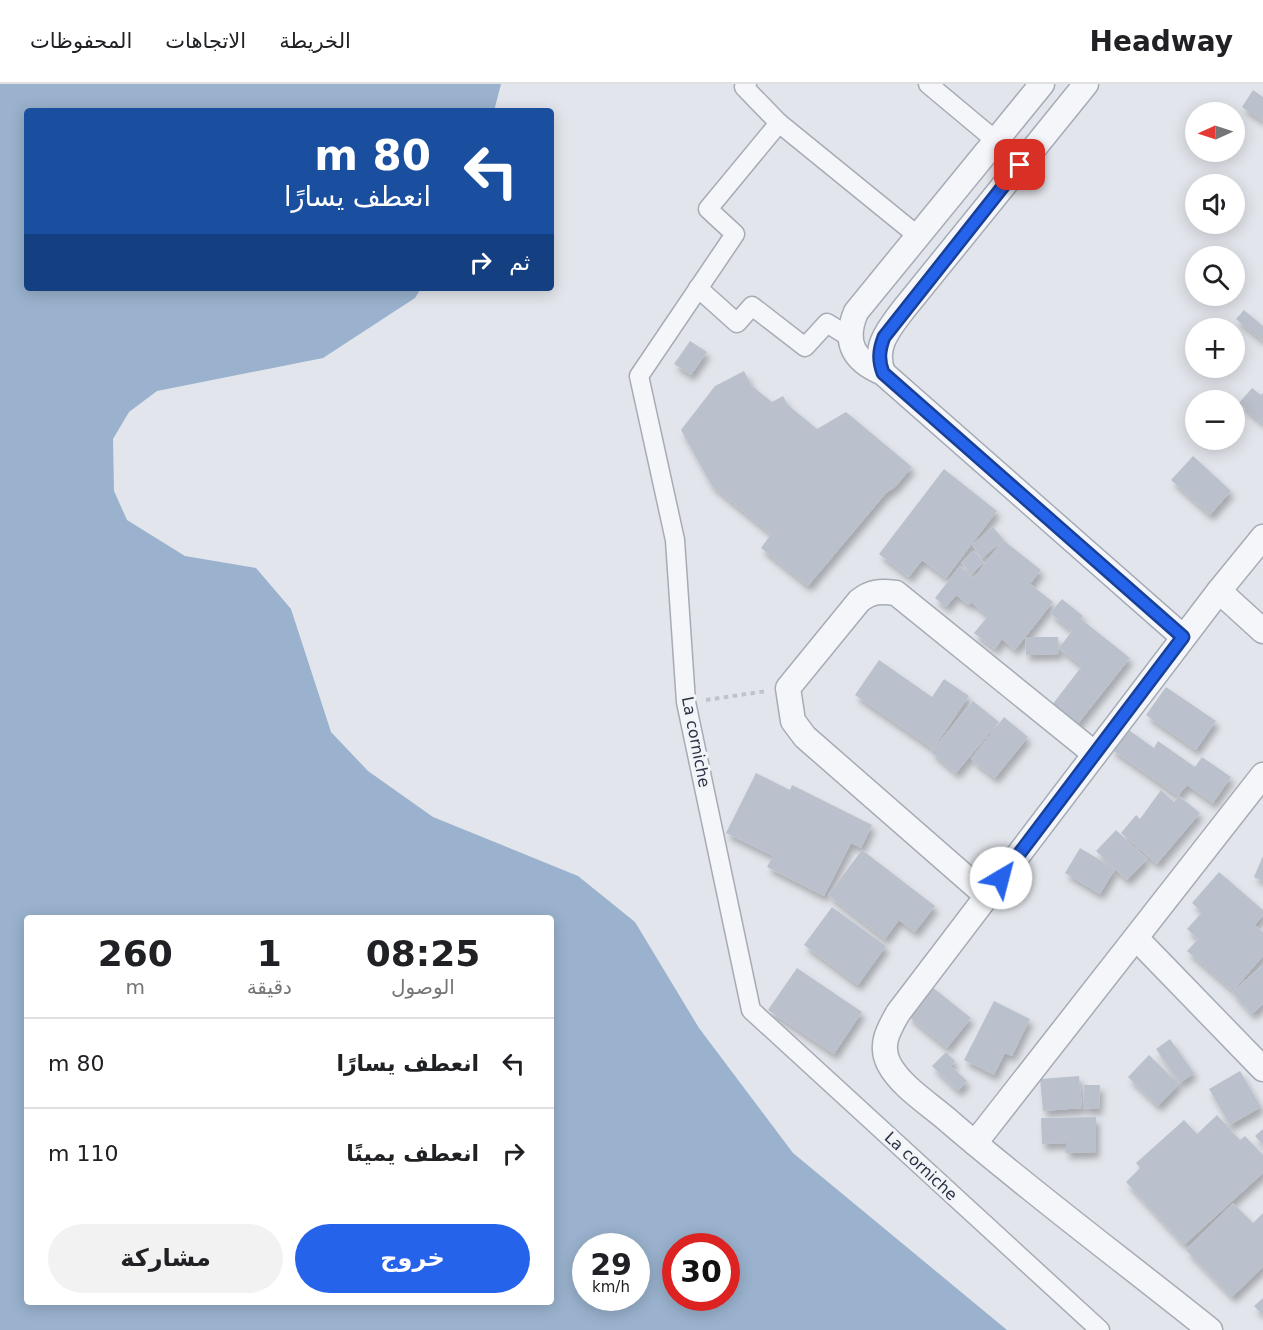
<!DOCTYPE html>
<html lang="ar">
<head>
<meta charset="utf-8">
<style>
  :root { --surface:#fff; --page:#f2f2f2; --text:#202124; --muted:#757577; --line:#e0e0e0; --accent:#2563eb }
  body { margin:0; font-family:"DejaVu Sans","Noto Naskh Arabic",sans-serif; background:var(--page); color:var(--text); direction:rtl; height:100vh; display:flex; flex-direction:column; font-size:22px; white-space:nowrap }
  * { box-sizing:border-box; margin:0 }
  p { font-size:20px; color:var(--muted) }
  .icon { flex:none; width:33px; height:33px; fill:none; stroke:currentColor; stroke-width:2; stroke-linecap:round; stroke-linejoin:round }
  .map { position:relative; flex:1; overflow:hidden; direction:ltr }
  .sheet { position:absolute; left:24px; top:831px; width:530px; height:390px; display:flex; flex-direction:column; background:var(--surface); border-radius:6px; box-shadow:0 3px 15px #0003; direction:rtl }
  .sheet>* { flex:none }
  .top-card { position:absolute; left:24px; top:24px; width:530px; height:183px; border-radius:6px; box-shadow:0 3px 15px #0003; direction:rtl; background:#1a4fa0; color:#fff; overflow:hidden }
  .needle { width:39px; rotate:267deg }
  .tools { position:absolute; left:1185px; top:18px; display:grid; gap:12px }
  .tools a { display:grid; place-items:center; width:60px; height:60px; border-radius:50%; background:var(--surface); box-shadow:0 3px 15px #0003; font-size:30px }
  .speed { position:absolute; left:572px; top:1149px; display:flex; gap:12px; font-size:30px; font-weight:700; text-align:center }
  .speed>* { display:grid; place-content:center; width:78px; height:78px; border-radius:50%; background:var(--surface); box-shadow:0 3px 15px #0003; line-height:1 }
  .speed small { font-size:15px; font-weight:400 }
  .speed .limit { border:9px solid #d22; background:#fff; color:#111 }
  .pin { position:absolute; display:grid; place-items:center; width:51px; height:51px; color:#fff; margin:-26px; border-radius:12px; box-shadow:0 3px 9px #0006 }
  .me { position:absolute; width:66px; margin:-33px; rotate:37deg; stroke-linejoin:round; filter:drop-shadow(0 0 4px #0008) }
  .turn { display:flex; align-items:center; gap:21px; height:126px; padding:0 24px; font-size:27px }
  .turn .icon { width:78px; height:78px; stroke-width:2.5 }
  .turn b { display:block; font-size:42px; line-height:51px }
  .then { display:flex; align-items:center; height:57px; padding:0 24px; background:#0003; gap:12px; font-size:22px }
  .eta { display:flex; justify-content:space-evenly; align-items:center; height:102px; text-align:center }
  .eta b { font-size:36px; font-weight:700; line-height:42px }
  .button { display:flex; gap:12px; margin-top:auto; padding:12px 24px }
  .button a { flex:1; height:69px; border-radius:36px; background:var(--accent); color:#fff; font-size:24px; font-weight:700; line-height:69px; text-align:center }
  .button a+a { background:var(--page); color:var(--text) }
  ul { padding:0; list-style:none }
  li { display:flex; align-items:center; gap:18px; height:90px; padding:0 24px; border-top:2px solid var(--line) }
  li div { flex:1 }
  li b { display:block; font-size:22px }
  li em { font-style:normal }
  header { display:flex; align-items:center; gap:36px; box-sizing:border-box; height:84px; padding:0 30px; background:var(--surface); border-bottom:2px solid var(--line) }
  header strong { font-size:28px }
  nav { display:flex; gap:33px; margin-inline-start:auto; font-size:21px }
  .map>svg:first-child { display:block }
  .water { fill:#9ab2ce; fill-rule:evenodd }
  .building { fill:#bbc1cc; filter:url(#shadow) }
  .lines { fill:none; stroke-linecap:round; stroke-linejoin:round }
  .pedestrian-casing { stroke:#a6acb6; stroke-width:21 }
  .minor-casing { stroke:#a6acb6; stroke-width:27 }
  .path { stroke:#c0c3ca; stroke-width:4; stroke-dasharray:4.5 4.5; stroke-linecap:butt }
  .pedestrian { stroke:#f5f6f9; stroke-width:18 }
  .minor { stroke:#f5f6f9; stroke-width:24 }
  .route-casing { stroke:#184099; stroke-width:15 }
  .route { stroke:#2563eb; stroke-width:10 }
  .labels { text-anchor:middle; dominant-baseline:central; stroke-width:6; stroke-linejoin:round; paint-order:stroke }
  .street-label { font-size:16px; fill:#283245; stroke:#f2f4f8 }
</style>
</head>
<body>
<header>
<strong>Headway</strong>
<nav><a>الخريطة</a><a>الاتجاهات</a><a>المحفوظات</a></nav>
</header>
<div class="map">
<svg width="1263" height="1246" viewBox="0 0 1263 1246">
  <defs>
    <filter id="shadow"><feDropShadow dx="3.5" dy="6" stdDeviation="3" flood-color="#0004"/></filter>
  </defs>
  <rect width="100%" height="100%" fill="#e2e5eb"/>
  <path class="water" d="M0,0H501L494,27H27V204H421L415,214L323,274L157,307L129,328L113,355L114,407L127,436L185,472L256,484L291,525L331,648L368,687L433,733L578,792L635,838L699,944L793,1069L1007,1246H0ZM27,834H550V1218H27ZM636,1162V1214H585V1162ZM726,1162V1214H675V1162Z"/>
  <g class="building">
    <polygon points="1253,6 1263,13 1263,37 1242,23"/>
    <polygon points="1244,226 1263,242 1263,257 1236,235"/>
    <polygon points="690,257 707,268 691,291 674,280"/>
    <polygon points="744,287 752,302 772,318 783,312 788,321 817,345 846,328 912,383 895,403 886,409 808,502 761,464 771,450 712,402 681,346 715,302"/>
    <polygon points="1252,304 1261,311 1263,309 1263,340 1239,319"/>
    <polygon points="1193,372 1231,407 1210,431 1171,396"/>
    <polygon points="944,385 997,427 946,494 922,476 909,493 879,470"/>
    <polygon points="993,443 1004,456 982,474 972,461"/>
    <polygon points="1003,456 1041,486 1030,500 1053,518 1015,566 1002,555 995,565 974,549 988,532 971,518 969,521 956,511 946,523 935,514 960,482 974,494"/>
    <polygon points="974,467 984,478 972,490 961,479"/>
    <polygon points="1062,515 1083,532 1081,535 1130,574 1077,641 1052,621 1082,582 1059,564 1072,547 1050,529"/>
    <polygon points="1025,553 1058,553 1059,570 1026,571"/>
    <polygon points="879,576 932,613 944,595 969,612 933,665 855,611"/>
    <polygon points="1166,603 1216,637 1196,666 1146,631"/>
    <polygon points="973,617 999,638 956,689 931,668"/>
    <polygon points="1004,633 1028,653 995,694 971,675"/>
    <polygon points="1126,644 1154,664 1158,657 1195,683 1202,673 1231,693 1213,719 1187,701 1178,712 1111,665"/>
    <polygon points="756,689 790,706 792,701 872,741 861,764 851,759 824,812 767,783 773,772 726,749"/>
    <polygon points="1161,706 1174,718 1179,712 1200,729 1157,780 1121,749 1136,731 1140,735"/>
    <polygon points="1116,746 1147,775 1127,796 1096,767"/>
    <polygon points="1080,764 1115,785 1100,810 1065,789"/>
    <polygon points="862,766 935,822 915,848 899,836 885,855 828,811"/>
    <polygon points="1263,772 1263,797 1254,793"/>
    <polygon points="1219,788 1263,826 1263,831 1255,841 1263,848 1263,872 1233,907 1187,867 1198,855 1187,845 1202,828 1192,819"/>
    <polygon points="832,823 886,862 858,901 804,861"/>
    <polygon points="1263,881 1263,920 1252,930 1232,908"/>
    <polygon points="797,884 862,928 834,970 768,926"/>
    <polygon points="931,902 971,934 947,964 908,932"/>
    <polygon points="994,917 1030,935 1012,972 1005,969 994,991 964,976"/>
    <polygon points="1170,955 1194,989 1180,999 1156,965"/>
    <polygon points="946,968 955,977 951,982 967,997 958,1007 932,982"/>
    <polygon points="1149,971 1179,1000 1158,1022 1128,993"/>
    <polygon points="1240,987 1261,1023 1230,1041 1209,1005"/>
    <polygon points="1079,992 1082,1024 1043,1027 1040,995"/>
    <polygon points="1084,1001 1100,1001 1099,1025 1083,1024"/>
    <polygon points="1217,1031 1240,1056 1245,1052 1263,1071 1263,1089 1184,1161 1126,1098 1140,1084 1136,1079 1184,1036 1197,1050"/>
    <polygon points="1096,1033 1096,1068 1066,1069 1066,1059 1042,1060 1041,1034"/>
    <polygon points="1263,1045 1263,1061 1255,1052"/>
    <polygon points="1233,1119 1253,1139 1263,1129 1263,1183 1232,1213 1186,1166"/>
    <polygon points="1263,1214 1263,1231 1254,1222"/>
  </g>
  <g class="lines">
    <defs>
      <g id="pedestrian">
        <polyline points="747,0 744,3 779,39 708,125 735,150 639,292 675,456 686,618 751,926 1100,1246"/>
        <polyline points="928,0 995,56"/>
        <polyline points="779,39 918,152"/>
        <polyline points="698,204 737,239 752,222 805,263 827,239 851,254"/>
      </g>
      <g id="minor">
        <path d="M1042,0L856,228C843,259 854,277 883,289L1183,553"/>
        <path d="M883,289C873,263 888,246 903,226L1086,0"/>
        <polyline points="1219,507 1263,547"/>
        <path d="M987,812L805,653L793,637L788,604L859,517C871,507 881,507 896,509L1095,670"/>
        <polyline points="1136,854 1263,985"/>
        <polyline points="975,1059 1263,691"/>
        <path d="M1210,1246C1124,1177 1035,1111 951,1039C931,1021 901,1003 889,980C879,961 889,945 898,929L1219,507L1263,453"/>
      </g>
    </defs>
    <use href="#pedestrian" class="pedestrian-casing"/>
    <use href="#minor" class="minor-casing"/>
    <polyline class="path" points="706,616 767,607"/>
    <use href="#pedestrian" class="pedestrian"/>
    <use href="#minor" class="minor"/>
  </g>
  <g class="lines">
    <defs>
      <path id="route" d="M1001,794L1183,553L883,289C878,276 879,266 884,253L1020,81"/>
    </defs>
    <use href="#route" class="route-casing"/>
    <use href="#route" class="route"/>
  </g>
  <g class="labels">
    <g class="street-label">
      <text transform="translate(696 658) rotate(79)">La corniche</text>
      <text transform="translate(921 1082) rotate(43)">La corniche</text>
    </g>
  </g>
</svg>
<div class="tools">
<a><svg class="needle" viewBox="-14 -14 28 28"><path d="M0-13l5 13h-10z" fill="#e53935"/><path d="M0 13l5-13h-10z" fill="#757577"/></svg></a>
<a><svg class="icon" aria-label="sound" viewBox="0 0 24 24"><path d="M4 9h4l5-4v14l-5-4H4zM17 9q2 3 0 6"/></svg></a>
<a><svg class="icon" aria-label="search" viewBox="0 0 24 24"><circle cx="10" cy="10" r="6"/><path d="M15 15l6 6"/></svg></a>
<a>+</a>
<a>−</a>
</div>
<div class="speed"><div>29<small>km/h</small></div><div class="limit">30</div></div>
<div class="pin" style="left:1020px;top:81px;background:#d93025"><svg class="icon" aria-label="arrive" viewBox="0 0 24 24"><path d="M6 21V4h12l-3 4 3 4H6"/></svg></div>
<svg class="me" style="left:1001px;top:794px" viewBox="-20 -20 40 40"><circle r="19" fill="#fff"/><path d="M0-13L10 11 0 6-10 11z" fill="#2563eb"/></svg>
<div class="top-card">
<div class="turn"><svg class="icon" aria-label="left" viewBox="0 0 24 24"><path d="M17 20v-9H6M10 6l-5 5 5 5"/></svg><div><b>80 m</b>انعطف يسارًا</div></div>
<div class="then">ثم<svg class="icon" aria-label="right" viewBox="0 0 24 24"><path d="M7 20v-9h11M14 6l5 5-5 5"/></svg></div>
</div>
<section class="sheet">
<div class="eta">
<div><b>08:25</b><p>الوصول</p></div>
<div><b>1</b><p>دقيقة</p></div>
<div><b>260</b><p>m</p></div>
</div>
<ul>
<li><svg class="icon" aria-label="left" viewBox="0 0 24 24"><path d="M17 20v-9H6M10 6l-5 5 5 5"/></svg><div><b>انعطف يسارًا</b></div><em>80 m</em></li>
<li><svg class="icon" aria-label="right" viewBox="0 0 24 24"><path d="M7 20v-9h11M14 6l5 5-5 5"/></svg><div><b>انعطف يمينًا</b></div><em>110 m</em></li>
</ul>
<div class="button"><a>خروج</a><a>مشاركة</a></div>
</section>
</div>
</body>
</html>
